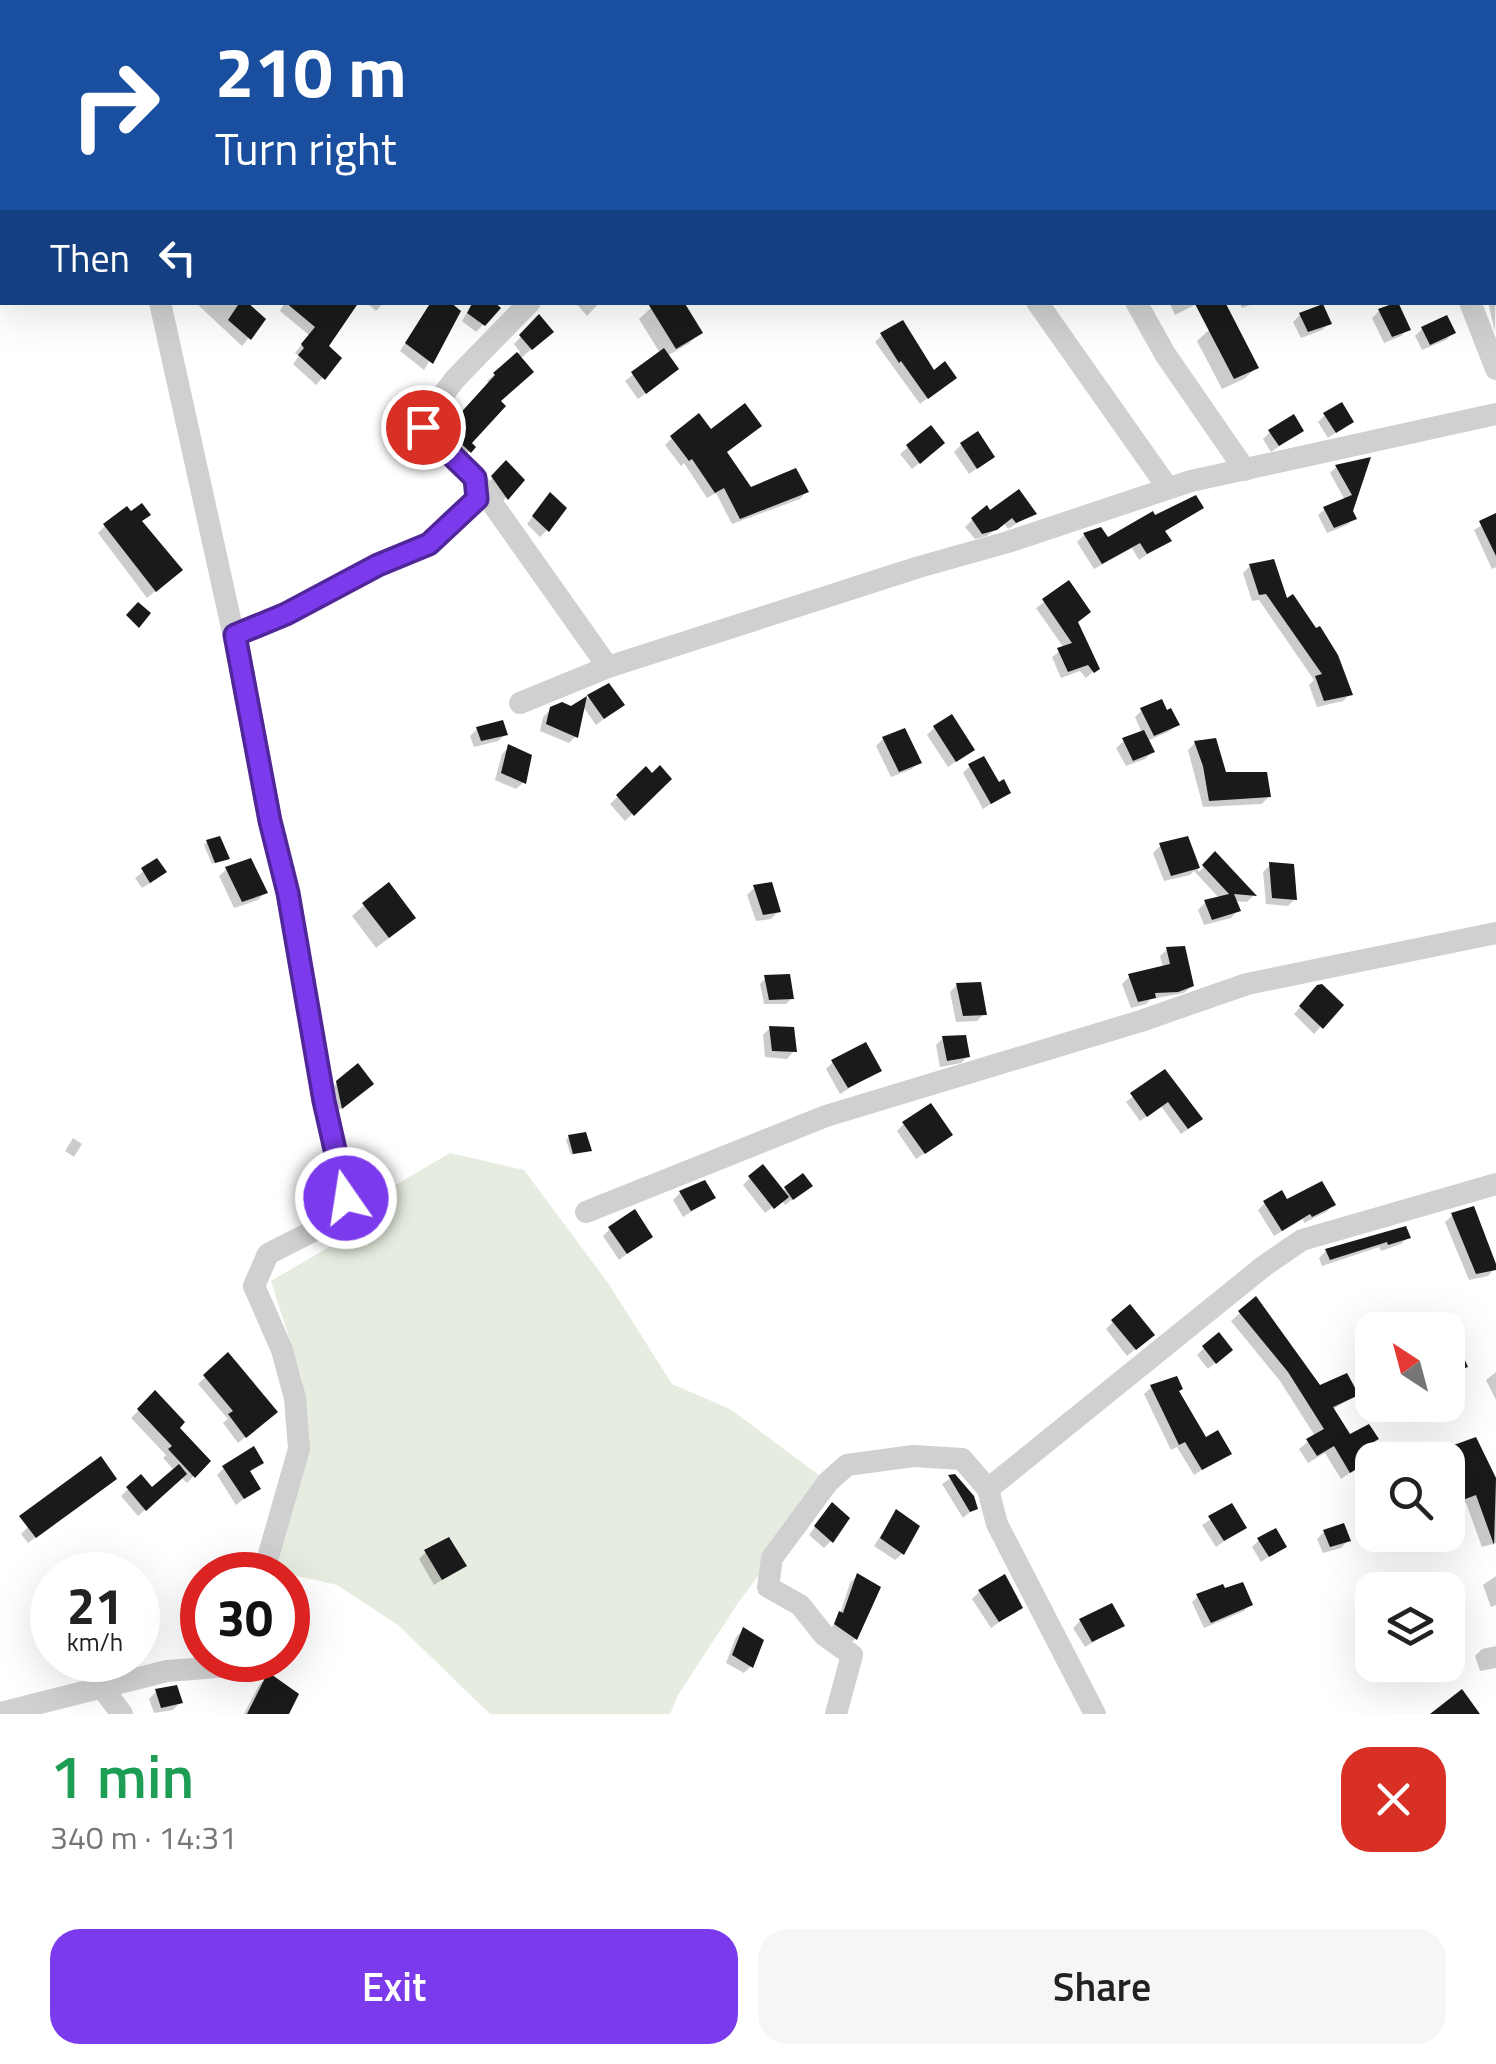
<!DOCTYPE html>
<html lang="en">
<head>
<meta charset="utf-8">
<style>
  :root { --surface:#fff; --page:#f6f6f6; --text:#222; --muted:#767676; --accent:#7c3aed }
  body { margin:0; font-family:"Titillium Web",sans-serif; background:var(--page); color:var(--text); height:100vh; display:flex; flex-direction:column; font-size:38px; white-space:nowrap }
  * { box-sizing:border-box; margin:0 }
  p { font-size:32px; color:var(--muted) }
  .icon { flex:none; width:55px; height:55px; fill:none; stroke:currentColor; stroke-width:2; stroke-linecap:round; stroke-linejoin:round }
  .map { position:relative; height:1714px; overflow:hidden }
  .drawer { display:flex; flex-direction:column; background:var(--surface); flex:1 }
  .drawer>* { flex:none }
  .hud { position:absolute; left:0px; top:0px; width:1498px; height:305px; box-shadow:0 10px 40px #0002; background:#1a4fa0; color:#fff; overflow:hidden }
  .needle { width:65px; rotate:324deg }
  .controls { position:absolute; left:1355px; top:1312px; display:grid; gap:20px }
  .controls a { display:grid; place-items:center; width:110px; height:110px; border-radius:20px; background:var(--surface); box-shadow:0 10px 40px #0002; font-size:50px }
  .speed { position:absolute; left:30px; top:1552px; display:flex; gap:20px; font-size:50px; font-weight:700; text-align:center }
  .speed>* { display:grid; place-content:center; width:130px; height:130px; border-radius:50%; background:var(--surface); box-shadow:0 10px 40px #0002; line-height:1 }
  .speed small { font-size:25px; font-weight:400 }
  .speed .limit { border:15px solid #d22; background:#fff; color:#111 }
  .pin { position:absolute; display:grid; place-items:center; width:85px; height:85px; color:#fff; margin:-42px; border:5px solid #fff; border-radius:50%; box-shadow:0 2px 10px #0007 }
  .me { position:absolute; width:110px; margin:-55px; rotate:347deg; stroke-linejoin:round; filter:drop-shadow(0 0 8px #0008) }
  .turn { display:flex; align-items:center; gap:35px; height:210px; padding:0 50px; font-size:45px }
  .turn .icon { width:130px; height:130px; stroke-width:2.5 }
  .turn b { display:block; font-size:70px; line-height:85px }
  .then { display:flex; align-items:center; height:95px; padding:0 50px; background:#0003; gap:20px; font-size:38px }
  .round { display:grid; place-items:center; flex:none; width:105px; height:105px; border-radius:30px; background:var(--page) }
  .head { display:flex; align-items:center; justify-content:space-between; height:170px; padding:0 50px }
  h1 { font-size:60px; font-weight:600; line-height:75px; color:#1e9e55 }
  .button { display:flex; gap:20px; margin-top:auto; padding:20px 50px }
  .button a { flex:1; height:115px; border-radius:30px; background:var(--accent); color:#fff; font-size:40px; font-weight:600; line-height:115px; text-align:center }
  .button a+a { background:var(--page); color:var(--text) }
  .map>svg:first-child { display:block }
  .green { fill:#e6ecdf }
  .shadow { fill:#0003 }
  .building { fill:#1a1a1a }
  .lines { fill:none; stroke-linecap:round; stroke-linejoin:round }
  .minor { stroke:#d0d0d0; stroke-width:22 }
  .route-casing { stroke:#51269a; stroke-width:25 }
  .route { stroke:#7c3aed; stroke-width:18 }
</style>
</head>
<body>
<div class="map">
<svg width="1496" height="1714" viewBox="0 0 1496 1714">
  <rect width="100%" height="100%" fill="#fff"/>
  <polygon class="green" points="450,1153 524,1170 608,1283 672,1384 730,1409 828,1482 738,1603 678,1695 670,1714 490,1714 398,1625 337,1585 276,1571 308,1455 302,1379 271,1281 346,1237 387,1190"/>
  <g class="shadow">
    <polygon points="323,0 356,0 359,2 321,2"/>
    <polygon points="547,0 571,0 573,2 545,2"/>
    <polygon points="1252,0 1326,0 1327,2 1254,2"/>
    <polygon points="1495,262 1496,262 1495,332 1488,302 1495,302"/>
    <polygon points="195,302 237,302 263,320 242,346"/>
    <polygon points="285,302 356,302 325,346 339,359 316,385 293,364 299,356 295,353 309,335 280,311"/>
    <polygon points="366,302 384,302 376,311"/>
    <polygon points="431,302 458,312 424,370 400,351"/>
    <polygon points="473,302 498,309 476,332 462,321"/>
    <polygon points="575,302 600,302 587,316"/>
    <polygon points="1169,302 1200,302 1175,315"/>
    <polygon points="1239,302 1258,302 1242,308"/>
    <polygon points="651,308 700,333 688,344 667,356 669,376 638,399 625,381 660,353 639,319"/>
    <polygon points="1379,311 1408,329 1401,336 1384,343 1372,318"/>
    <polygon points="1300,315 1329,323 1322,330 1301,338 1293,322"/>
    <polygon points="539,318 543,339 520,359 498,401 468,443 473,447 462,459 441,437 489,384 487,381 520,352 514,344"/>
    <polygon points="1446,319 1453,332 1446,340 1422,350 1415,336 1422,329"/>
    <polygon points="1209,330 1256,368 1244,379 1222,389 1197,341"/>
    <polygon points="882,335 933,373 954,378 920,404 875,342"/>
    <polygon points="1325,415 1351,422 1328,438 1318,422"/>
    <polygon points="931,428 935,450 912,469 900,454"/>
    <polygon points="1301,431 1271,452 1263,439 1270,432"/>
    <polygon points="672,438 725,453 750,491 806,492 800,499 732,524 716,493 707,498 684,463 681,466 665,445"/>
    <polygon points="961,445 992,457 969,474 954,452"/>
    <polygon points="1368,460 1350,511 1354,518 1347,525 1327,533 1318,515 1325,509 1345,500 1330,473 1336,467"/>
    <polygon points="506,464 522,480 500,504 486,485"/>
    <polygon points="543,503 547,530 540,537 527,524"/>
    <polygon points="1201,508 1163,532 1168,540 1139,560 1132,548 1094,569 1077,542 1084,535 1100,530 1107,541 1154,518"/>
    <polygon points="1034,513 1008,529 1004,523 987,536 975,539 965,527 972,520 990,514"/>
    <polygon points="131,515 140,522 172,577 147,598 98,533 105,526"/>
    <polygon points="1496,516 1496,567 1492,569 1474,530"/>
    <polygon points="1250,566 1286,602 1350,694 1343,701 1317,707 1309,685 1314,680 1259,600 1252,601 1243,573"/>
    <polygon points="1068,584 1076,623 1097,668 1086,678 1080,671 1061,678 1052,657 1064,648 1036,608"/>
    <polygon points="589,697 622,705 596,725 582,705 576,736 569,743 540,731 543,717 551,709 572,709"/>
    <polygon points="1142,710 1177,724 1170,731 1147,741 1152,752 1145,759 1126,766 1116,748 1124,741 1142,733 1135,717"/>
    <polygon points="934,728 972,750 948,767 927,735"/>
    <polygon points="477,729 506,734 498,741 474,747 470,736"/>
    <polygon points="883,739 919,762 912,769 891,777 876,746"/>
    <polygon points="1195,743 1224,775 1269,796 1262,804 1203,807 1188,750"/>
    <polygon points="509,747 524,782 516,789 495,780 502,754"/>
    <polygon points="970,766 998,785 1008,793 983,809 963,773"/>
    <polygon points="646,770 652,777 669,779 625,821 610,804"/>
    <polygon points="1186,839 1199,872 1215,855 1253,896 1247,902 1234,901 1238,910 1231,918 1204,925 1198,910 1205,903 1220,899 1194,871 1190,875 1164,881 1153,853 1160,846"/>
    <polygon points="207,842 227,858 212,864 204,845"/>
    <polygon points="157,861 157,879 142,888 135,878"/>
    <polygon points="1270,865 1295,899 1288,906 1266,904 1263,872"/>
    <polygon points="227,869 265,892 258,900 234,908 219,876"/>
    <polygon points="754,888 778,912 771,919 756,921 747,895"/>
    <polygon points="364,905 401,929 376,948 352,916"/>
    <polygon points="1168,949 1192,986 1184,993 1151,999 1146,1004 1131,1008 1122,984 1129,977 1163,968 1160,956"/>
    <polygon points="766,978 792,998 786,1004 764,1004 760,984"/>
    <polygon points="957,985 984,1014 977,1021 956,1022 950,992"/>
    <polygon points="1311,995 1340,1005 1314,1034 1294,1014"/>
    <polygon points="770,1028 794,1051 787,1059 765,1057 763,1035"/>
    <polygon points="943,1038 968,1056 961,1063 940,1067 936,1045"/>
    <polygon points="833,1062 879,1070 840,1094 826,1069"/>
    <polygon points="1164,1073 1194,1125 1181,1134 1161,1106 1140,1121 1126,1102"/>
    <polygon points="337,1083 364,1091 335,1113 330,1090"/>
    <polygon points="904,1124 942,1142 916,1159 897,1131"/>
    <polygon points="569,1137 589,1150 571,1155 566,1140"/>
    <polygon points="73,1138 82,1144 74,1157 65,1151"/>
    <polygon points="750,1178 782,1192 786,1189 802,1192 785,1205 782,1200 765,1213 743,1185"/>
    <polygon points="680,1193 713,1198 683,1217 673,1200"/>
    <polygon points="1265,1203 1333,1205 1326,1212 1304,1223 1303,1219 1274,1236 1258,1210"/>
    <polygon points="1453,1215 1495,1268 1488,1276 1469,1280 1445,1222"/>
    <polygon points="610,1229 650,1236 619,1260 603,1236"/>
    <polygon points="1408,1237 1401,1244 1381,1251 1379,1247 1322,1266 1319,1258 1326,1251"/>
    <polygon points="1255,1300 1319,1388 1356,1395 1332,1410 1350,1438 1375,1438 1357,1452 1364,1463 1341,1479 1325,1453 1308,1463 1299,1449 1315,1436 1280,1381 1231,1321"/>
    <polygon points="1113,1322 1144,1342 1127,1356 1106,1329"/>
    <polygon points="1204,1348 1222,1357 1208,1369 1197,1355"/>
    <polygon points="1458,1350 1465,1367 1458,1374 1448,1377 1448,1353"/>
    <polygon points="228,1355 268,1418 238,1443 223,1423 228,1419 198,1384"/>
    <polygon points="1496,1372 1496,1400 1486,1380"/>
    <polygon points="1152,1387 1177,1392 1205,1440 1228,1453 1194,1475 1177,1447 1171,1450 1144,1394"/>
    <polygon points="155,1394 176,1428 208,1461 187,1483 181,1477 138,1516 121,1496 141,1477 152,1491 175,1471 163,1458 166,1455 131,1418"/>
    <polygon points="1475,1440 1496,1484 1496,1543 1482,1547 1466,1503 1449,1509 1448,1506 1448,1460 1432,1460 1438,1454"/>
    <polygon points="261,1462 248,1473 258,1488 236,1505 217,1475 224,1468"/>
    <polygon points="954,1476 975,1508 963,1518 942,1484"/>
    <polygon points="107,1486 28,1543 21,1534 28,1527"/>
    <polygon points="1231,1506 1244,1527 1216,1547 1202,1525"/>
    <polygon points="896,1512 902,1554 895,1560 874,1546"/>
    <polygon points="825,1513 831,1541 824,1548 809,1535"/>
    <polygon points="1324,1532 1348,1541 1341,1548 1323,1553 1317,1539"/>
    <polygon points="1259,1540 1284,1546 1261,1562 1252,1547"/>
    <polygon points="426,1552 464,1566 434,1585 419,1559"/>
    <polygon points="857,1576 878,1588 855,1639 848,1646 829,1632 840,1614 850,1583"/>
    <polygon points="1496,1576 1496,1605 1491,1607 1483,1585"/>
    <polygon points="202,1589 202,1609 194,1598"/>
    <polygon points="979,1592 1020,1607 991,1628 972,1599"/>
    <polygon points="1198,1596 1250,1604 1244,1611 1204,1628 1192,1602"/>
    <polygon points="1080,1621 1121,1625 1085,1647 1073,1628"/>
    <polygon points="743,1630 751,1666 744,1673 726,1663 736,1637"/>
    <polygon points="1496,1646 1496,1668 1480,1671 1475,1656 1482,1649"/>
    <polygon points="269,1675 285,1714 244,1714 259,1685"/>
    <polygon points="156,1692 180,1703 173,1710 154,1713 149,1699"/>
  </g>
  <g class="building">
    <polygon points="240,302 247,302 266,319 251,340 228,320"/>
    <polygon points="285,302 359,302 329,346 342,358 325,380 298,355 304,348 301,344 315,327"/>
    <polygon points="431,302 450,302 461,311 433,364 405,343"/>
    <polygon points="473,302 494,302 501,308 485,326 467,313"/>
    <polygon points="647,302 684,302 703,333 676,349"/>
    <polygon points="1194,302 1225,302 1259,368 1234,379"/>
    <polygon points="1398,302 1411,330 1392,337 1378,309"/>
    <polygon points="1323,304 1332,324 1308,332 1299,313"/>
    <polygon points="539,314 554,332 532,350 519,335"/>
    <polygon points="1447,315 1456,333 1430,345 1421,327"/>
    <polygon points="903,320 934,370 945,361 957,378 928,399 901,361 899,363 880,333"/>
    <polygon points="664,348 679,369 646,394 631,372"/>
    <polygon points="517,352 534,372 501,401 506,406 472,443 476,447 471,453 446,429 495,375 493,373"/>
    <polygon points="1342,402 1354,422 1336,433 1323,413"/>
    <polygon points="745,403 762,426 727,452 751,487 796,468 809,492 740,519 724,488 715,493 692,459 689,461 670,436 699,413 711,429"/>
    <polygon points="1294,414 1304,431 1279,446 1268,430"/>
    <polygon points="931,425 945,443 920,464 906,445"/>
    <polygon points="978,431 995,457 977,469 960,443"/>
    <polygon points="1371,457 1353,511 1357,519 1334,528 1323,507 1352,495 1335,465"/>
    <polygon points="506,460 525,480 508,500 491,476"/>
    <polygon points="1019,489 1037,514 1016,523 1012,518 997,530 982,534 971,518 987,505 990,510"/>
    <polygon points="550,492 567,508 549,532 532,516"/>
    <polygon points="1196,495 1204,508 1165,531 1172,541 1147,554 1140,543 1102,564 1083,533 1101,527 1108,537 1153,511 1155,515"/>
    <polygon points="142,503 151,515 142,521 183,570 156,592 103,524 127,506 131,511"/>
    <polygon points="1496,513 1496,556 1479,521"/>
    <polygon points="1274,559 1287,598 1293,594 1316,628 1320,626 1338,655 1353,695 1324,701 1315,676 1322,674 1266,594 1259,595 1249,564"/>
    <polygon points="1069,580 1091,612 1078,622 1100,669 1094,673 1088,665 1068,672 1057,648 1072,643 1042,599"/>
    <polygon points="138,602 151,613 139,628 126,615"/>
    <polygon points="609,683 625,705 604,719 587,695"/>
    <polygon points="587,696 578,738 546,724 550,707 562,702 571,706"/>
    <polygon points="1162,699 1167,710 1171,708 1180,725 1154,736 1140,708"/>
    <polygon points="952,714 975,750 956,762 933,726"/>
    <polygon points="503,720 508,735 481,741 476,727"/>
    <polygon points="905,728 922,763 899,772 882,737"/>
    <polygon points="1144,730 1155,752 1133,761 1122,738"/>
    <polygon points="1216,738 1226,772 1267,772 1271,797 1209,801 1203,766 1194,741"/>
    <polygon points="508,744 532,755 526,784 501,773"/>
    <polygon points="984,756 999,782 1004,779 1011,793 991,804 968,764"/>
    <polygon points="660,765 672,779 634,816 616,795 646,766 652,773"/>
    <polygon points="220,836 230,859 215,863 206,840"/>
    <polygon points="1188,836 1200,868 1171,876 1159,843"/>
    <polygon points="1215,851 1257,896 1234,894 1241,911 1212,920 1204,900 1229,894 1202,865"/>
    <polygon points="157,858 167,872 150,883 141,868"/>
    <polygon points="251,858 268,893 242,902 225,867"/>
    <polygon points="1269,862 1294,864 1297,900 1272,898"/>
    <polygon points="389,882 416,918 389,938 362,903"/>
    <polygon points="772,882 781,912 763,915 753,885"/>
    <polygon points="1185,946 1194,986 1178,992 1155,993 1156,998 1138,1002 1128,974 1170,964 1166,947"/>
    <polygon points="790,974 794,999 769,1000 764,975"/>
    <polygon points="981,982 987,1015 963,1016 956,983"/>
    <polygon points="1322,984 1344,1005 1323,1029 1299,1006 1317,985"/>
    <polygon points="769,1026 794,1027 797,1052 772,1051"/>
    <polygon points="966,1035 970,1057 947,1061 942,1036"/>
    <polygon points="866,1042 882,1071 848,1088 831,1060"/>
    <polygon points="358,1063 374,1084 342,1109 336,1081"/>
    <polygon points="1165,1069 1203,1119 1188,1129 1168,1102 1147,1117 1130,1093"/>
    <polygon points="931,1103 953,1135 925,1154 902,1122"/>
    <polygon points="586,1132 592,1151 573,1154 568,1135"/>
    <polygon points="763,1164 789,1197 774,1209 748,1176"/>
    <polygon points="803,1173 813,1186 793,1200 784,1187"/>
    <polygon points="705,1180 716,1198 691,1211 679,1191"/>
    <polygon points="1322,1181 1336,1205 1312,1217 1310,1214 1282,1231 1263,1201 1282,1190 1287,1199"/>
    <polygon points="1474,1206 1496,1264 1496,1270 1476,1274 1451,1213"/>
    <polygon points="635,1209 653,1237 627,1254 608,1227"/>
    <polygon points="1406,1226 1411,1238 1388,1245 1387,1242 1330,1260 1325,1249"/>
    <polygon points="1256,1296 1320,1385 1347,1373 1359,1395 1333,1407 1350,1434 1369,1424 1379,1439 1359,1450 1367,1463 1350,1473 1334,1446 1317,1456 1306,1439 1324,1429 1288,1372 1238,1311"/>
    <polygon points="1130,1304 1155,1335 1136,1350 1111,1320"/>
    <polygon points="1219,1332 1233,1350 1216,1364 1202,1346"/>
    <polygon points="1459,1347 1468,1367 1448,1374 1448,1350"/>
    <polygon points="228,1352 278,1412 246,1438 228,1414 233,1411 203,1375"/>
    <polygon points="1177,1376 1183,1389 1179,1391 1206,1437 1218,1430 1232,1454 1202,1470 1185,1442 1179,1445 1150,1385"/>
    <polygon points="155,1390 185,1422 180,1428 211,1461 195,1478 168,1449 172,1446 137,1409"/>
    <polygon points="1476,1437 1496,1478 1494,1545 1476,1495 1460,1501 1448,1475 1448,1460 1418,1458"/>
    <polygon points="254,1446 264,1463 250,1471 261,1489 244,1499 222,1466"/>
    <polygon points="101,1456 117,1479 36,1538 19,1516"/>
    <polygon points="179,1464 187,1474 146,1511 126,1487 141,1474 152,1487"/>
    <polygon points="955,1474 974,1496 978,1509 970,1512 948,1475"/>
    <polygon points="832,1502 850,1518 833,1543 814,1526"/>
    <polygon points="1232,1503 1247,1528 1224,1541 1208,1516"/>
    <polygon points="896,1509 920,1526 904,1555 880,1538"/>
    <polygon points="1344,1523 1351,1541 1330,1547 1323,1530"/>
    <polygon points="1276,1528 1287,1547 1269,1557 1257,1538"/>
    <polygon points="449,1537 467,1566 442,1580 424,1550"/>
    <polygon points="857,1573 881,1587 857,1640 834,1624 839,1611 843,1613"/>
    <polygon points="1005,1574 1023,1608 999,1622 978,1590"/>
    <polygon points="1243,1582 1253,1605 1211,1623 1196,1594 1223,1584 1225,1588"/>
    <polygon points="1112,1603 1125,1626 1092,1642 1079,1619"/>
    <polygon points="743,1627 764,1640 753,1668 732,1655"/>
    <polygon points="268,1672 299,1694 289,1714 247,1714"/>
    <polygon points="177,1685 183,1703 161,1708 155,1689"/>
    <polygon points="1462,1689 1480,1714 1430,1714"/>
  </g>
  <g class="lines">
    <g class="minor">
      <polyline points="92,0 92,2"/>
      <polyline points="594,2 596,0"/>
      <polyline points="803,2 803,0"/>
      <polyline points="1353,2 1353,0"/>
      <polyline points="160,302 253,723 270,821 288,893 324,1101 346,1197 327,1224 268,1254 254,1286 282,1350 295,1398 299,1449 263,1575"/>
      <polyline points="530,302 455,379 423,421 423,427 475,479 608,667"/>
      <polyline points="1037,302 1168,488"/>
      <polyline points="1136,302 1165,354 1245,470"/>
      <polyline points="1470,302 1496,369"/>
      <polyline points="235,635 286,615 378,565 429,544 477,499 475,479"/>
      <polyline points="520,703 608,667 919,567 1008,542 1191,481 1496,414"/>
      <polyline points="586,1212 826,1116 1141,1021 1247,984 1496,933"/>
      <polyline points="988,1489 1264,1266 1302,1240 1496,1184"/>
      <polyline points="103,1689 122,1714"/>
      <polyline points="0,1713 167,1671 231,1666 239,1660"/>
      <polyline points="836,1714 852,1655 824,1635 800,1605 768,1587 772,1558 828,1482 847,1465 913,1456 962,1459 988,1489 997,1524 1095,1714"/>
    </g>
  </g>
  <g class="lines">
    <defs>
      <polyline id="route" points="346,1198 324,1101 288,893 270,821 235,635 286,614 378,565 429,544 477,499 475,478 423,427"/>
    </defs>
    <use href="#route" class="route-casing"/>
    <use href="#route" class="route"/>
  </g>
</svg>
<div class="controls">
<a><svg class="needle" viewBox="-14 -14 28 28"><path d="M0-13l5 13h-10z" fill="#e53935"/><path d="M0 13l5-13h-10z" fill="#767676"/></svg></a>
<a><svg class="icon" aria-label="search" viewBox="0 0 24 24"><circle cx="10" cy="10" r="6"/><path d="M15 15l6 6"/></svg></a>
<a><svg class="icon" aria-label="layers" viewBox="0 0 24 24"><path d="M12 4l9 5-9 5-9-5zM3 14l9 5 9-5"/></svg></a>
</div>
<div class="speed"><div>21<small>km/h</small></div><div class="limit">30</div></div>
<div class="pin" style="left:423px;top:427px;background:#d93025"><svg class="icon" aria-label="arrive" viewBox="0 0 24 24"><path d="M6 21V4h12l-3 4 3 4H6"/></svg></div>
<svg class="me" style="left:346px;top:1198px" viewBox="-20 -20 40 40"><circle r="17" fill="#7c3aed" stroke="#fff" stroke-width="3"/><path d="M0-11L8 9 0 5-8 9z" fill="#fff"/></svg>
<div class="hud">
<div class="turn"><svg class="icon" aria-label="right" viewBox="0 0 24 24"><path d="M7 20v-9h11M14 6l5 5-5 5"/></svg><div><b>210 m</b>Turn right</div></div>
<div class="then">Then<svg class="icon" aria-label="left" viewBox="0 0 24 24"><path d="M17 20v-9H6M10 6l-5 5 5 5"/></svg></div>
</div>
</div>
<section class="drawer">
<div class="head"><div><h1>1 min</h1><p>340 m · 14:31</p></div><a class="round" style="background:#d93025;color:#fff"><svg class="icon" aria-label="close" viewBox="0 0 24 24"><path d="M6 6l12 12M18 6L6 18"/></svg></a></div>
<div class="button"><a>Exit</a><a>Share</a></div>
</section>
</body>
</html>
